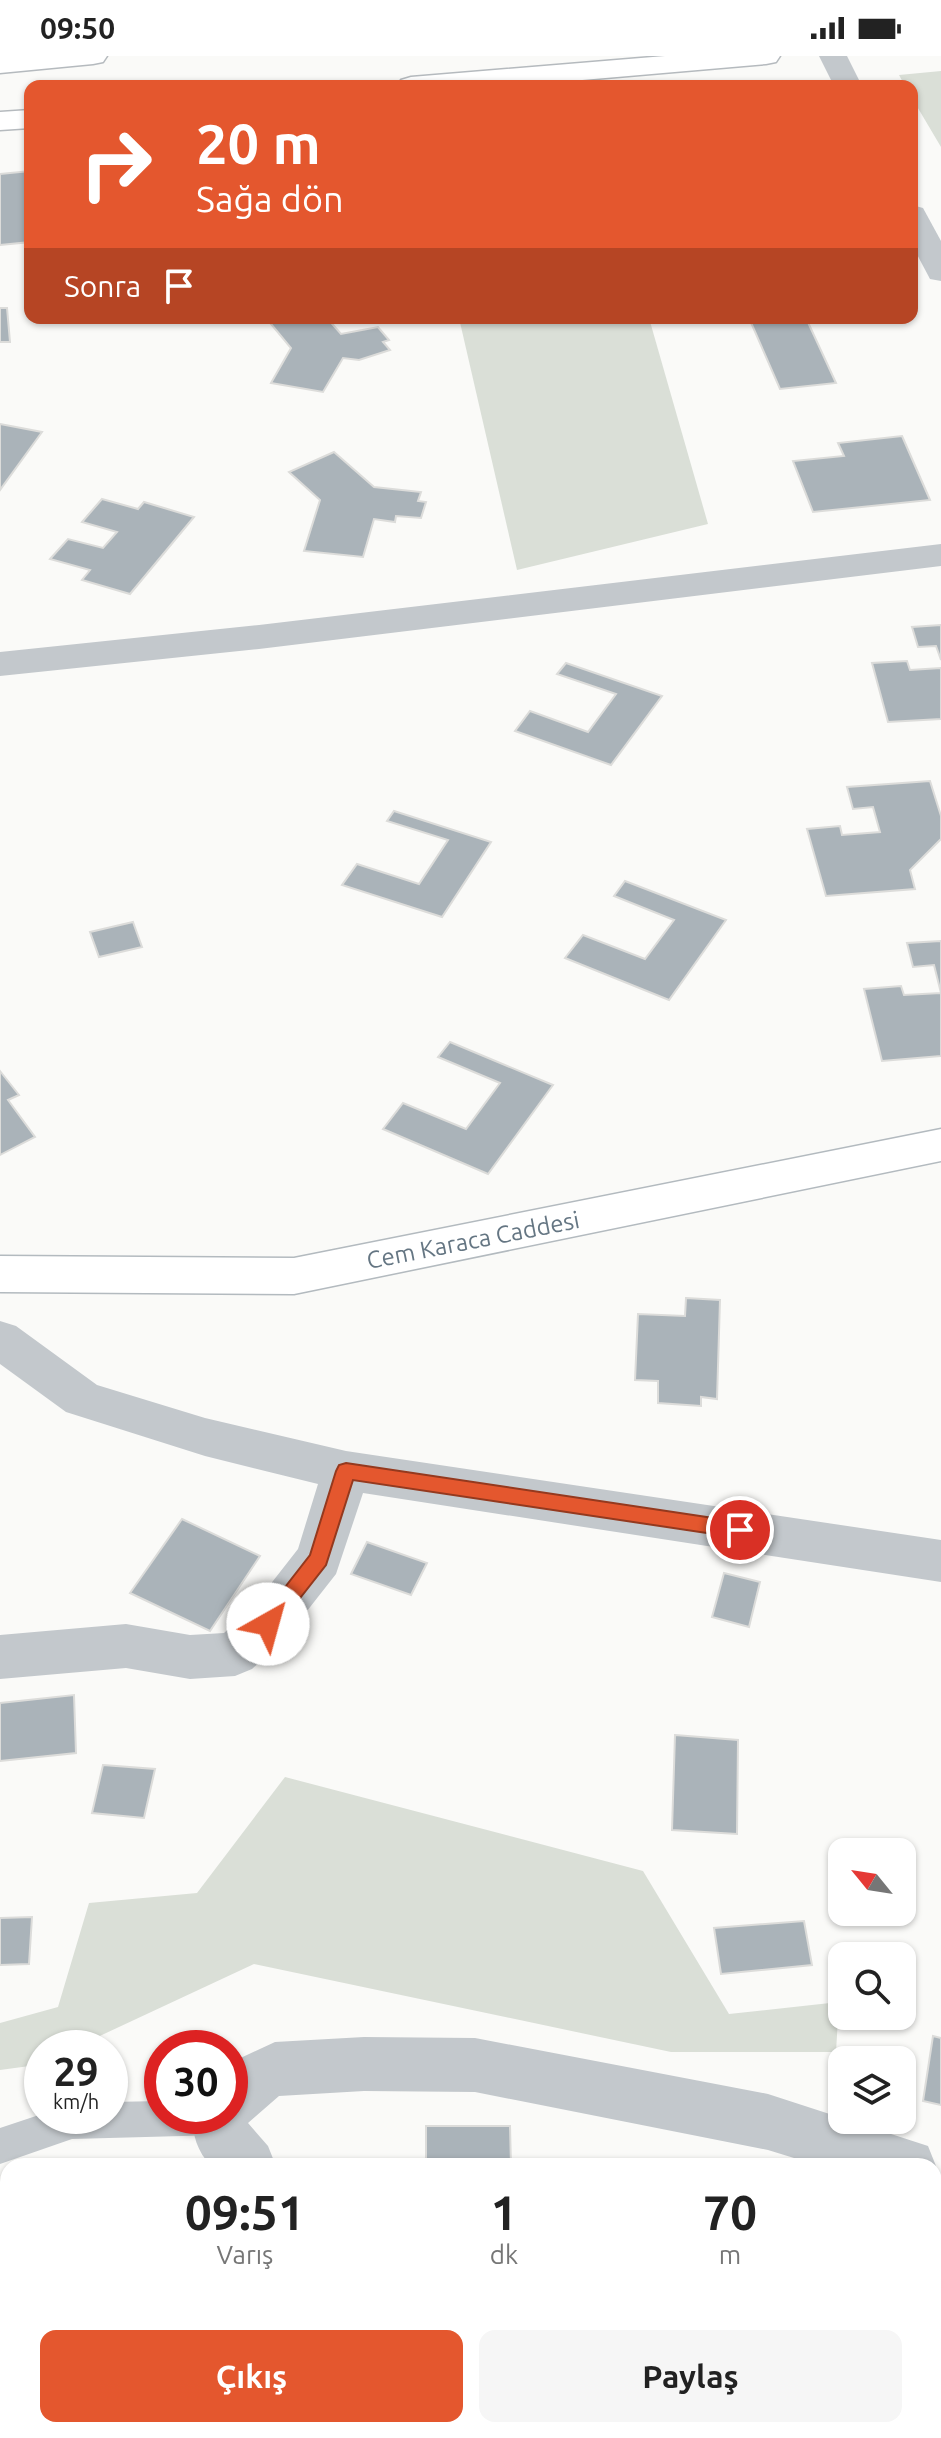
<!DOCTYPE html>
<html lang="tr">
<head>
<meta charset="utf-8">
<style>
  :root { --surface:#fff; --page:#f6f6f6; --text:#222; --muted:#767676; --accent:#e4572e }
  body { margin:0; font-family:Ubuntu,sans-serif; background:var(--page); color:var(--text); height:100vh; display:flex; flex-direction:column; font-size:30px; white-space:nowrap }
  * { box-sizing:border-box; margin:0 }
  p { font-size:26px; color:var(--muted) }
  .icon { flex:none; width:44px; height:44px; fill:none; stroke:currentColor; stroke-width:2; stroke-linecap:round; stroke-linejoin:round }
  .map { position:relative; flex:1; overflow:hidden }
  .details { position:absolute; left:0px; top:2102px; width:942px; height:280px; display:flex; flex-direction:column; background:var(--surface); border-radius:24px 24px 0 0; box-shadow:0 2px 6px #0004 }
  .details>* { flex:none }
  .banner { position:absolute; left:24px; top:24px; width:894px; height:244px; border-radius:16px; box-shadow:0 2px 6px #0004; background:#e4572e; color:#fff; overflow:hidden }
  .needle { width:52px; rotate:300deg }
  .fabs { position:absolute; left:828px; top:1782px; display:grid; gap:16px }
  .fabs a { display:grid; place-items:center; width:88px; height:88px; border-radius:16px; background:var(--surface); box-shadow:0 2px 6px #0004; font-size:40px }
  .speed { position:absolute; left:24px; top:1974px; display:flex; gap:16px; font-size:40px; font-weight:700; text-align:center }
  .speed>* { display:grid; place-content:center; width:104px; height:104px; border-radius:50%; background:var(--surface); box-shadow:0 2px 6px #0004; line-height:1 }
  .speed small { font-size:20px; font-weight:400 }
  .speed .limit { border:12px solid #d22; background:#fff; color:#111 }
  .pin { position:absolute; display:grid; place-items:center; width:68px; height:68px; color:#fff; margin:-34px; border:4px solid #fff; border-radius:50%; box-shadow:0 2px 8px #0007 }
  .me { position:absolute; width:88px; margin:-44px; rotate:38deg; stroke-linejoin:round; filter:drop-shadow(0 0 6px #0008) }
  .turn { display:flex; align-items:center; gap:28px; height:168px; padding:0 40px; font-size:36px }
  .turn .icon { width:104px; height:104px; stroke-width:2.5 }
  .turn b { display:block; font-size:56px; line-height:68px }
  .then { display:flex; align-items:center; height:76px; padding:0 40px; background:#0003; gap:16px; font-size:30px }
  .eta { display:flex; justify-content:space-evenly; align-items:center; height:136px; text-align:center }
  .eta b { font-size:48px; font-weight:600; line-height:56px }
  .primary-button { display:flex; gap:16px; margin-top:auto; padding:16px 40px }
  .primary-button a { flex:1; height:92px; border-radius:16px; background:var(--accent); color:#fff; font-size:32px; font-weight:600; line-height:92px; text-align:center }
  .primary-button a+a { background:var(--page); color:var(--text) }
  .status { display:flex; justify-content:space-between; align-items:center; height:56px; padding:0 40px; background:var(--surface); direction:ltr }
  .status svg { height:22px; fill:currentColor }
  .map>svg:first-child { display:block }
  .green { fill:#dadfd7 }
  .building { fill:#aab3b9; stroke:#dcdcda; stroke-width:2 }
  .lines { fill:none; stroke-linecap:round; stroke-linejoin:round }
  .secondary-casing { stroke:#b3babf; stroke-width:3 }
  .primary-casing { stroke:#b5babe; stroke-width:3 }
  .lane { fill:#c3c8cc; fill-rule:evenodd }
  .street { fill:#c3c8cc; fill-rule:evenodd }
  .secondary { fill:#fff; fill-rule:evenodd }
  .primary { fill:#fff; fill-rule:evenodd }
  .route { fill:#e4572e; stroke:#94391e; stroke-width:2 }
  .labels { text-anchor:middle; dominant-baseline:central; stroke-width:8; stroke-linejoin:round; paint-order:stroke }
  .street-label { font-size:24px; fill:#657683; stroke:#fff }
</style>
</head>
<body>
<div class="status"><b>09:50</b><svg viewBox="0 0 49 12"><path d="M0 12V9h3v3zM5 12V6h3v6zM10 12V3h3v9zM15 12V0h3v12zM26 1h20v11H26zM47 4h2v5h-2z"/></svg></div>
<div class="map">
<svg width="941" height="2382" viewBox="0 0 941 2382">
  <rect width="100%" height="100%" fill="#fafaf8"/>
  <g class="green">
    <polygon points="941,15 941,91 912,42 912,30 905,30 899,19"/>
    <polygon points="459,262 649,262 708,468 517,514"/>
    <polygon points="285,1721 643,1815 729,1958 839,1946 836,1996 671,1996 254,1908 74,1992 42,1992 42,2007 37,2009 0,2014 0,1967 58,1951 89,1847 197,1837"/>
  </g>
  <g class="building">
    <polygon points="30,115 30,186 0,189 0,118"/>
    <polygon points="0,252 7,252 10,286 0,286"/>
    <polygon points="266,262 327,262 341,278 378,271 389,284 383,286 390,294 359,304 343,302 323,336 271,327 291,292"/>
    <polygon points="749,262 806,262 836,327 780,333"/>
    <polygon points="0,368 42,376 0,434"/>
    <polygon points="902,380 930,444 813,456 793,405 844,400 838,387"/>
    <polygon points="334,396 374,431 421,436 418,445 426,446 421,462 396,460 395,466 374,463 363,501 304,495 320,444 289,416"/>
    <polygon points="102,443 138,453 144,446 194,461 130,538 82,524 90,514 50,503 68,483 103,492 117,476 82,466"/>
    <polygon points="941,569 941,604 936,590 918,591 912,571"/>
    <polygon points="907,605 910,614 941,612 941,663 888,666 872,607"/>
    <polygon points="566,607 662,640 611,709 515,675 530,655 588,676 616,638 557,618"/>
    <polygon points="930,725 941,760 941,783 910,814 915,833 826,840 807,773 840,770 842,779 880,776 873,751 853,753 847,731"/>
    <polygon points="394,755 491,786 442,861 342,829 357,808 419,828 448,784 387,765"/>
    <polygon points="625,825 726,864 669,944 565,902 583,879 645,903 674,864 614,840"/>
    <polygon points="133,866 142,891 99,901 90,876"/>
    <polygon points="941,885 941,1000 882,1005 864,933 901,930 904,939 941,937 934,909 913,911 907,887"/>
    <polygon points="450,986 553,1029 488,1118 383,1073 403,1047 466,1073 500,1027 438,1001"/>
    <polygon points="0,1015 19,1039 8,1044 35,1081 0,1099"/>
    <polygon points="686,1242 720,1244 717,1343 701,1341 701,1350 658,1347 658,1325 635,1324 638,1258 685,1260"/>
    <polygon points="182,1463 260,1500 210,1575 130,1537"/>
    <polygon points="367,1486 427,1507 411,1539 351,1518"/>
    <polygon points="724,1517 760,1526 749,1571 712,1561"/>
    <polygon points="74,1639 76,1697 0,1705 0,1647"/>
    <polygon points="675,1679 738,1684 737,1778 672,1774"/>
    <polygon points="103,1709 155,1713 144,1762 92,1757"/>
    <polygon points="32,1861 29,1908 0,1909 0,1862"/>
    <polygon points="804,1865 812,1909 721,1918 714,1872"/>
    <polygon points="933,1980 941,1982 941,2049 923,2045"/>
    <polygon points="426,2070 510,2070 511,2110 426,2110"/>
    <polygon points="5,2317 8,2317 8,2374 111,2374 110,2382 0,2382"/>
    <polygon points="152,2374 258,2374 258,2382 153,2382"/>
    <rect x="386" y="2374" width="102" height="8"/>
    <polygon points="523,2374 628,2374 628,2377 524,2382"/>
  </g>
  <g class="lines">
    <defs>
      <polygon id="secondary" points="941,1073 941,1105 294,1238 0,1236 0,1200 294,1202"/>
      <g id="primary">
        <polygon points="0,0 107,0 103,6 93,8 0,17"/>
        <polygon points="665,0 780,0 776,6 766,8 513,30 397,30 401,24 411,21"/>
        <polygon points="30,54 30,72 0,74 0,56"/>
      </g>
    </defs>
    <use href="#secondary" class="secondary-casing"/>
    <use href="#primary" class="primary-casing"/>
    <polygon class="lane" points="162,2045 162,2060 230,2060 230,2048 237,2061 231,2073 219,2079 72,2083 0,2108 0,2072 42,2058 110,2060 110,2046"/>
    <g class="street">
      <polygon points="819,0 847,0 862,30 834,30"/>
      <polygon points="912,149 923,152 941,185 941,225 930,223 912,189"/>
      <polygon points="941,488 941,510 259,593 0,620 0,596 259,569"/>
      <polygon points="0,1265 16,1270 97,1329 205,1362 346,1395 941,1484 941,1526 363,1437 336,1518 285,1583 252,1613 235,1620 190,1623 126,1612 0,1623 0,1579 126,1568 190,1579 224,1577 251,1553 298,1493 318,1428 205,1400 66,1356 0,1308"/>
      <path d="M364,1981L475,1982L768,2038L928,2090L936,2110L934,2115V2110H820L768,2094L475,2036L364,2035L279,2040L248,2067L268,2090L276,2110H211C197,2095 193,2080 192,2060H230V2008L234,2005L275,1986Z"/>
      <rect x="277" y="2374" width="60" height="8"/>
    </g>
    <use href="#secondary" class="secondary"/>
    <use href="#primary" class="primary"/>
  </g>
  <polygon class="route" points="346,1407 740,1466 747,1468 750,1474 747,1480 740,1482 353,1424 326,1509 275,1574 268,1577 261,1574 258,1568 261,1562 310,1499 336,1415 339,1409"/>
  <g class="labels">
    <g class="street-label">
      <text transform="translate(473 1184) rotate(-11)">Cem Karaca Caddesi</text>
    </g>
  </g>
</svg>
<div class="fabs">
<a><svg class="needle" viewBox="-14 -14 28 28"><path d="M0-13l5 13h-10z" fill="#e53935"/><path d="M0 13l5-13h-10z" fill="#767676"/></svg></a>
<a><svg class="icon" aria-label="search" viewBox="0 0 24 24"><circle cx="10" cy="10" r="6"/><path d="M15 15l6 6"/></svg></a>
<a><svg class="icon" aria-label="layers" viewBox="0 0 24 24"><path d="M12 4l9 5-9 5-9-5zM3 14l9 5 9-5"/></svg></a>
</div>
<div class="speed"><div>29<small>km/h</small></div><div class="limit">30</div></div>
<div class="pin" style="left:740px;top:1474px;background:#d93025"><svg class="icon" aria-label="arrive" viewBox="0 0 24 24"><path d="M6 21V4h12l-3 4 3 4H6"/></svg></div>
<svg class="me" style="left:268px;top:1568px" viewBox="-20 -20 40 40"><circle r="19" fill="#fff"/><path d="M0-13L10 11 0 6-10 11z" fill="#e4572e"/></svg>
<div class="banner">
<div class="turn"><svg class="icon" aria-label="right" viewBox="0 0 24 24"><path d="M7 20v-9h11M14 6l5 5-5 5"/></svg><div><b>20 m</b>Sağa dön</div></div>
<div class="then">Sonra<svg class="icon" aria-label="arrive" viewBox="0 0 24 24"><path d="M6 21V4h12l-3 4 3 4H6"/></svg></div>
</div>
<section class="details">
<div class="eta">
<div><b>09:51</b><p>Varış</p></div>
<div><b>1</b><p>dk</p></div>
<div><b>70</b><p>m</p></div>
</div>
<div class="primary-button"><a>Çıkış</a><a>Paylaş</a></div>
</section>
</div>
</body>
</html>
